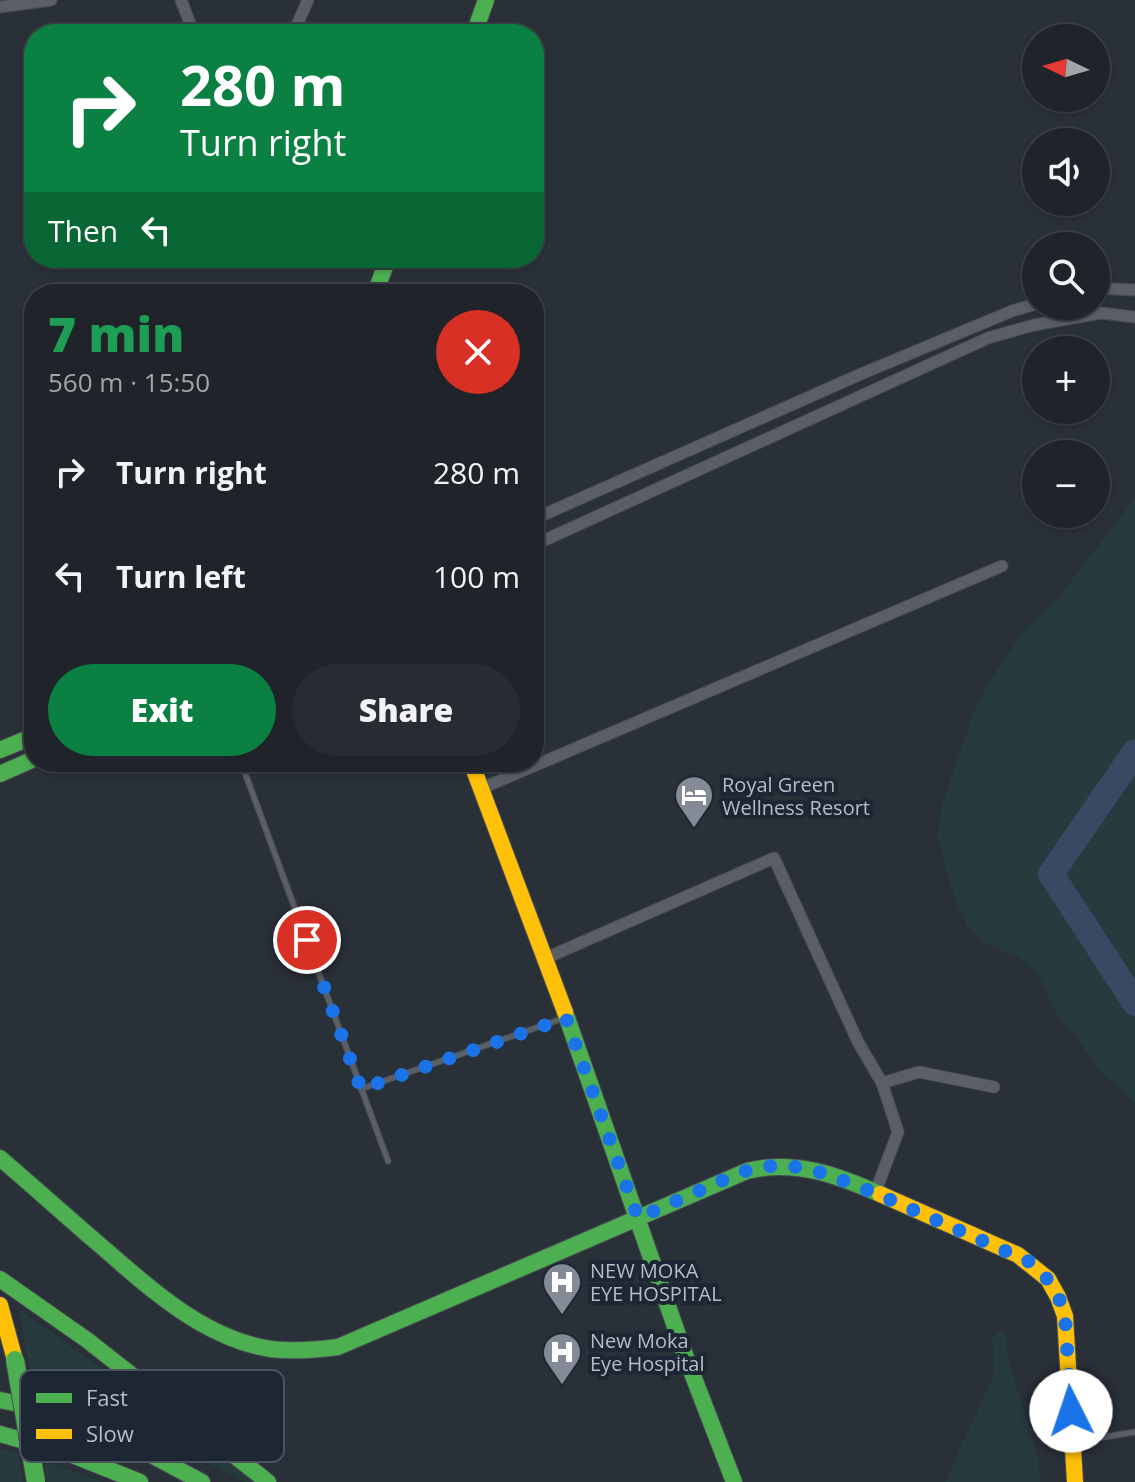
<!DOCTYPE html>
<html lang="en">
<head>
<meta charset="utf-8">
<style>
  :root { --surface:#20242a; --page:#282c32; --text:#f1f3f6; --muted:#a2a4a8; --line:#3d4147; --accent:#0b8043 }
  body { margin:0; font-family:"Open Sans",sans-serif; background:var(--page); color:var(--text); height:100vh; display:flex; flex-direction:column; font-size:30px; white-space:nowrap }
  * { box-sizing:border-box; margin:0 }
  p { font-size:26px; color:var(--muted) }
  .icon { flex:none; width:44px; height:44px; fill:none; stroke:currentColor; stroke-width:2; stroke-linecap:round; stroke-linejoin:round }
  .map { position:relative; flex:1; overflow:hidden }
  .details { position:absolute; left:24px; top:284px; width:520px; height:488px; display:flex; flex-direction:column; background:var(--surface); border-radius:32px; box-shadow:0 2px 6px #0004,0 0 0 2px var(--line) }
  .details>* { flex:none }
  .top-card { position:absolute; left:24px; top:24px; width:520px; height:244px; border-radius:32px; box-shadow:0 2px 6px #0004,0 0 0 2px var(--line); background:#0b8043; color:#fff; overflow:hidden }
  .needle { width:52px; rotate:275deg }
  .controls { position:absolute; left:1022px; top:24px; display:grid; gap:16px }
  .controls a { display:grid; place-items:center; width:88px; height:88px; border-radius:50%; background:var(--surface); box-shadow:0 2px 6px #0004,0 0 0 2px var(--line); font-size:40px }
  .pin { position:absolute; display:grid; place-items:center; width:68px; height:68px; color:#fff; margin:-34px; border:4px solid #fff; border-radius:50%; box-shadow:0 2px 8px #0007 }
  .me { position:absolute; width:88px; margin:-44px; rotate:356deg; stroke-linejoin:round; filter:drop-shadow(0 0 6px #0008) }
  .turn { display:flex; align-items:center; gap:28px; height:168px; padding:0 24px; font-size:36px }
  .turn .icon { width:104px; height:104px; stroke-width:2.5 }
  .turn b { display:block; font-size:56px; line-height:68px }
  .then { display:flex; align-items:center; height:76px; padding:0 24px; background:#0003; gap:16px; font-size:30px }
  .round { display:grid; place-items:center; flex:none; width:84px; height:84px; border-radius:42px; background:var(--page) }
  .headline { display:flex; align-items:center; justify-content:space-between; height:136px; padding:0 24px }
  h1 { font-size:48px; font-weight:800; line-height:60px; color:#1e9e55 }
  .primary-button { display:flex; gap:16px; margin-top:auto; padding:16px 24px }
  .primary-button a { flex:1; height:92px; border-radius:48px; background:var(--accent); color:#fff; font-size:32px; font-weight:800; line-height:92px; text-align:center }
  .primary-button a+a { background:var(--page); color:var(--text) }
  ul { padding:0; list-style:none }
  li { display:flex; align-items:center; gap:24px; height:104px; padding:0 24px }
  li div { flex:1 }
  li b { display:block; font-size:30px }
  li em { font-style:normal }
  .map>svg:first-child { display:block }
  .green { fill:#273a3e }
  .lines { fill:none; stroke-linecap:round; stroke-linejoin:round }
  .river { stroke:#384963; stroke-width:26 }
  .lane-casing { stroke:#484c53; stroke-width:7 }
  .street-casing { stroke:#484c53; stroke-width:13 }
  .fast-casing { stroke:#484c53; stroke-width:18 }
  .slow-casing { stroke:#484c53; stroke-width:18 }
  .lane { stroke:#5a5e66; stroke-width:5 }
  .street { stroke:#5a5e66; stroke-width:11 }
  .fast { stroke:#4caf50; stroke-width:16 }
  .slow { stroke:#ffc107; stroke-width:16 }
  .fast-bridge-casing { stroke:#484c55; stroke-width:20; stroke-linecap:butt }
  .fast-bridge { stroke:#4caf50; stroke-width:18 }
  .route { stroke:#1a73e8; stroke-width:14; stroke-dasharray:0 25.2 }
  .labels { text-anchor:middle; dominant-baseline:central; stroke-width:8; stroke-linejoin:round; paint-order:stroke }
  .poi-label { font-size:20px; fill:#b4bcc9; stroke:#1d2633; text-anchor:start }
  .key { fill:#1d2633; stroke:#4a5360; stroke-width:2 }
  .key-label { font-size:22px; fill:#b4bcc9 }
</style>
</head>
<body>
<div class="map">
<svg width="1135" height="1482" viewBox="0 0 1135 1482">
  <rect width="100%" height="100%" fill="#2a3038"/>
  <g class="green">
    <polygon points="1135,498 1135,1103 1096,1067 1075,1034 1060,1020 1037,973 1019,958 984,943 967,925 955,900 938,837 941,809 976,706 989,682 1027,627 1057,599"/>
    <polygon points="19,1309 260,1482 245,1482 119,1418 33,1387"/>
    <path d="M1002,1330C1009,1342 1006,1353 1010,1366C1020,1405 1039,1441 1040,1482H945L995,1373L992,1337Z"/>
    <polygon points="0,1449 17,1453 23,1482 0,1482"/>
    <polygon points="44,1461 102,1482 47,1482"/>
  </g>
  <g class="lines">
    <polyline class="river" points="1135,752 1051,874 1135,1003"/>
    <defs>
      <g id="lane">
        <polyline points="241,762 388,1161"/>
        <polyline points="361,1089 564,1018"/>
        <polyline points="1075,1442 1135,1432"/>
      </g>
      <g id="street">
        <polyline points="181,0 194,34"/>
        <polyline points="0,7 51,0"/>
        <polyline points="293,34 308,0"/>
        <polyline points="1096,288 1135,290"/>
        <polyline points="534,519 861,374 1012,311 1036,304"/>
        <polyline points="534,545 988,338 1034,325 1101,313 1135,317"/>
        <polyline points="480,789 1002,566"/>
        <polyline points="546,958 774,858 858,1042 882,1083 898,1132 875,1193"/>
        <polyline points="882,1083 919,1072 994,1087"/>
      </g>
      <g id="fast">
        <polyline points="474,34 486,0"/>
        <polyline points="375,294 388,258"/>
        <polyline points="0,750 34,736"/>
        <polyline points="0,774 34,759"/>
        <polyline points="565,1012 685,1355 734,1482"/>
        <path d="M0,1158C34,1187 67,1217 101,1246C150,1289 205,1339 271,1349C294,1352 315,1350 338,1347L747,1171C794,1159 837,1175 880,1194"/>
        <polyline points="0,1279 87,1340 268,1482"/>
        <polyline points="0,1400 48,1410 114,1435 202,1482"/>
        <polyline points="0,1434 70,1454 140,1482"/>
      </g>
      <g id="slow">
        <polyline points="471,762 565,1012"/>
        <polyline points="880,1194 1018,1255 1048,1279 1058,1297 1065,1316 1075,1482"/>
        <polyline points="0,1305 15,1360"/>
      </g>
    </defs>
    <use href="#lane" class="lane-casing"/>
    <use href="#street" class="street-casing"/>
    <use href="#fast" class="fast-casing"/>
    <use href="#slow" class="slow-casing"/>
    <use href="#lane" class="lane"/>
    <use href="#street" class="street"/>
    <use href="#fast" class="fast"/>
    <use href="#slow" class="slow"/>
    <defs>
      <polyline id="fast-bridge" points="15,1360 36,1482"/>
    </defs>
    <use href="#fast-bridge" class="fast-bridge-casing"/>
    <use href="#fast-bridge" class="fast-bridge"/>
  </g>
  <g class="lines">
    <path class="route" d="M307,940L361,1089L566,1018L638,1218L739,1173L758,1167L787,1165L823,1173L875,1193L1028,1261C1048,1276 1059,1293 1065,1316L1071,1411"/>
  </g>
  <defs>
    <symbol id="hotel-pin" viewBox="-11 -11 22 30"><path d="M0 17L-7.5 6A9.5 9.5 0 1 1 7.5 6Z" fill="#848b96" stroke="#1d2633"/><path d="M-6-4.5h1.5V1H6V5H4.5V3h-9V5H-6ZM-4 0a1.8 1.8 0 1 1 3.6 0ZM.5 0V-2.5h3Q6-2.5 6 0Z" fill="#fff"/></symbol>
    <symbol id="hospital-pin" viewBox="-11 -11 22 30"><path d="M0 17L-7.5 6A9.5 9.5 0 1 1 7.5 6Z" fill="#848b96" stroke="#1d2633"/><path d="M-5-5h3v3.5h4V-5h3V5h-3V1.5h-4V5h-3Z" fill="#fff"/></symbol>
  </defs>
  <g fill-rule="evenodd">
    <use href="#hotel-pin" x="672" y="773" width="44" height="60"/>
    <use href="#hospital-pin" x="540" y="1260" width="44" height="60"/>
    <use href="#hospital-pin" x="540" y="1330" width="44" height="60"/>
  </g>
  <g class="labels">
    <g class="poi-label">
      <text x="722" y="784">Royal Green<tspan x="722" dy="23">Wellness Resort</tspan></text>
      <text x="590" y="1270">NEW MOKA<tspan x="590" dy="23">EYE HOSPITAL</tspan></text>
      <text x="590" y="1340">New Moka<tspan x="590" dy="23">Eye Hospital</tspan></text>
    </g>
  </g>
  <rect x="20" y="1370" width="264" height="92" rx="12" class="key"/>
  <rect x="36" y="1393" width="36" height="10" fill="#4caf50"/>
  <rect x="36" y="1429" width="36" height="10" fill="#ffc107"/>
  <g class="key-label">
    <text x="86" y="1406">Fast</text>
    <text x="86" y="1442">Slow</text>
  </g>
</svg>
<div class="controls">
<a><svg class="needle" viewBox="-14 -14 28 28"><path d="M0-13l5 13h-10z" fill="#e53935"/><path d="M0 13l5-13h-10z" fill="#a2a4a8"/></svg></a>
<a><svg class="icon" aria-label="sound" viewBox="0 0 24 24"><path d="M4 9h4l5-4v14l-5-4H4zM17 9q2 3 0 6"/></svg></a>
<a><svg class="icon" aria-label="search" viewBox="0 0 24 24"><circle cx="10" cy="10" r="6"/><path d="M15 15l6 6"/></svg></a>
<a>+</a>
<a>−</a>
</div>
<div class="pin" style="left:307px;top:940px;background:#d93025"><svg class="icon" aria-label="arrive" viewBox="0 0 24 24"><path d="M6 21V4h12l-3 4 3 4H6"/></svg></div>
<svg class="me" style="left:1071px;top:1411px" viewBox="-20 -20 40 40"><circle r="19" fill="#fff"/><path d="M0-13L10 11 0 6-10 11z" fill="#1a73e8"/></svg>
<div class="top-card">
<div class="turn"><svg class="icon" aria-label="right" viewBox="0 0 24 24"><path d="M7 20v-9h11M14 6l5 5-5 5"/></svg><div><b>280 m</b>Turn right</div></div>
<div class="then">Then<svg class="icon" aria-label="left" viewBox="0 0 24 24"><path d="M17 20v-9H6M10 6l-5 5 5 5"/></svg></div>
</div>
<section class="details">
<div class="headline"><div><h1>7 min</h1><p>560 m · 15:50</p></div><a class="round" style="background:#d93025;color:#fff"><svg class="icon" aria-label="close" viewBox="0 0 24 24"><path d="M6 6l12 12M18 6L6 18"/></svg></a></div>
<ul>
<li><svg class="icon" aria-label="right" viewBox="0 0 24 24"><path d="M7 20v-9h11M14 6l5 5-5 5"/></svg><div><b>Turn right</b></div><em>280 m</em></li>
<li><svg class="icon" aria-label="left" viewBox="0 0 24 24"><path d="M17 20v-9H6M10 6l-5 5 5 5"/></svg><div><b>Turn left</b></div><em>100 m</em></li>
</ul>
<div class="primary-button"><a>Exit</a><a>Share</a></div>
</section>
</div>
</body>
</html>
